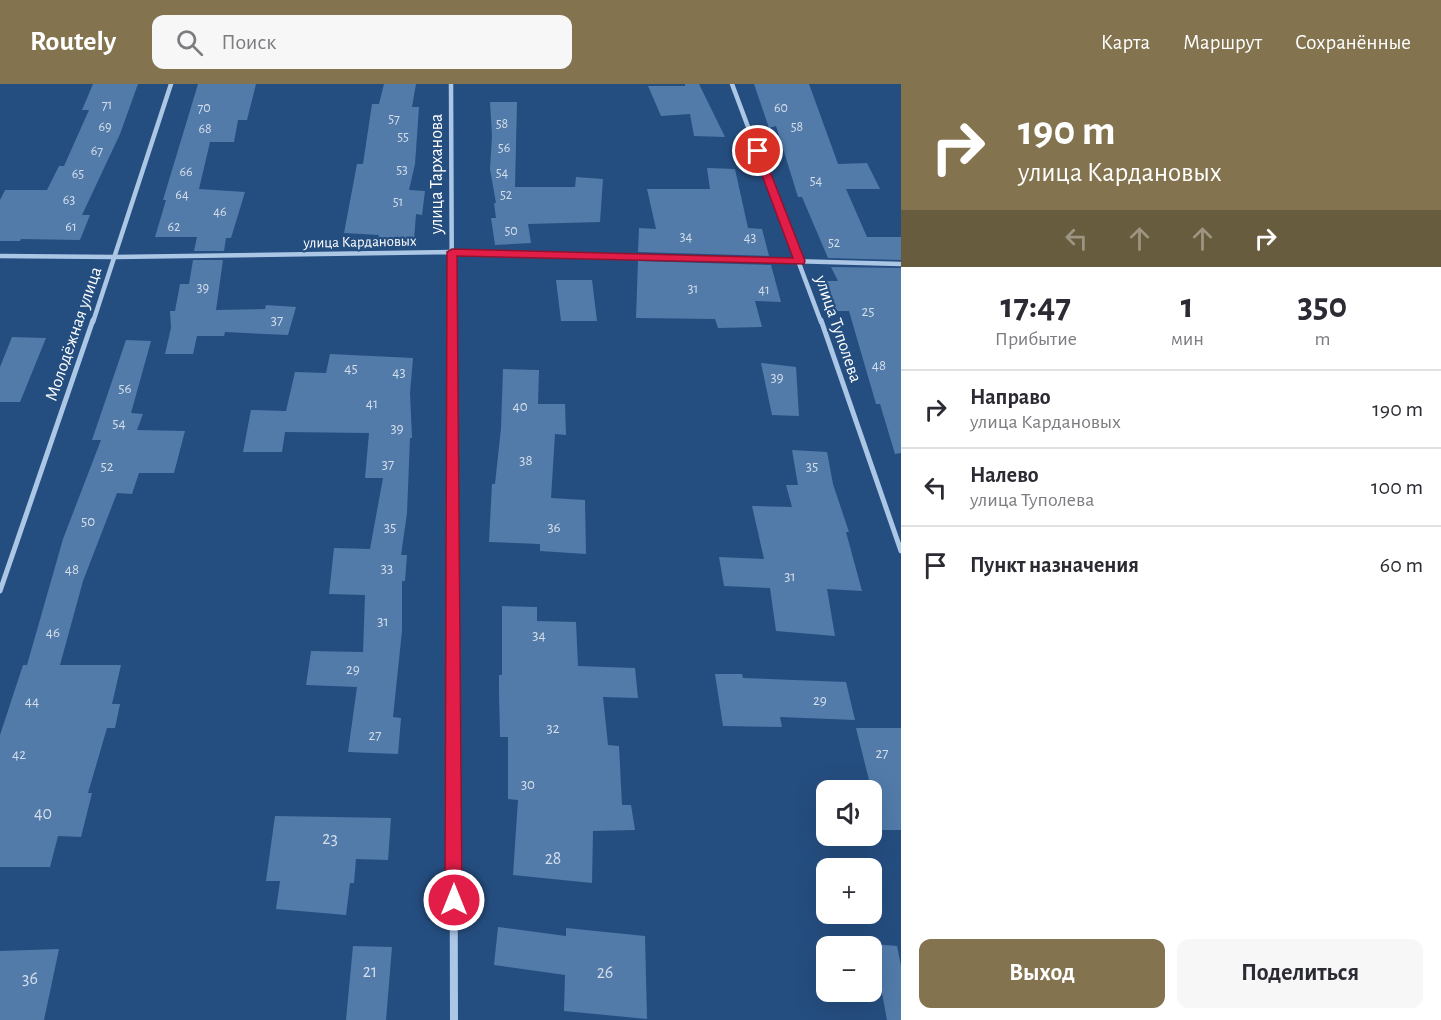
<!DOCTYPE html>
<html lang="ru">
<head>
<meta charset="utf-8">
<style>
  :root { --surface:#fff; --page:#f7f7f7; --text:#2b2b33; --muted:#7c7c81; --line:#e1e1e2; --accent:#83734f }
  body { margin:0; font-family:"Alegreya Sans",sans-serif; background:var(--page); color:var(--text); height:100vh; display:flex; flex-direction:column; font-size:22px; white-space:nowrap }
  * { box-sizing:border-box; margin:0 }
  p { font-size:20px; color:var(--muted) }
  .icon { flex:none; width:33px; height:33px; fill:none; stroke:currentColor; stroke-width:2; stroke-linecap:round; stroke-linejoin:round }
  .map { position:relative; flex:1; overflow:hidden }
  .side { display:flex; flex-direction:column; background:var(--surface); width:540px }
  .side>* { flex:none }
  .top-card { background:#83734f; color:#fff; overflow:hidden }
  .controls { position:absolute; left:816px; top:696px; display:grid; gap:12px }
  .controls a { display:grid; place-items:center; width:66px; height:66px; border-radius:12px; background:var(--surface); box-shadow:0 6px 24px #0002; font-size:30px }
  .pin { position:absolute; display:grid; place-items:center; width:51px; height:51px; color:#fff; margin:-26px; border:3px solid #fff; border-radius:50%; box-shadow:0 2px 6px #0007 }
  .me { position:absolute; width:66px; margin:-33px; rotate:0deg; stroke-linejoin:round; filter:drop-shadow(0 0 4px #0008) }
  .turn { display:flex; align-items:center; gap:21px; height:126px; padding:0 18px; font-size:27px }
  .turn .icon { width:78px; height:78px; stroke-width:2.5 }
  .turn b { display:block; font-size:42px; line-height:51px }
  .lanes { display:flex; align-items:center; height:57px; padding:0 18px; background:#0003; justify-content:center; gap:30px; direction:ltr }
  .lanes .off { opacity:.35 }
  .eta { display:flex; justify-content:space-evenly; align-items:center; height:102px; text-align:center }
  .eta b { font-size:36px; font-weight:600; line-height:42px }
  .primary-button { display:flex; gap:12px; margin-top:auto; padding:12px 18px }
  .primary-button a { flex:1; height:69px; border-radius:12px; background:var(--accent); color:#fff; font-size:24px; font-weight:600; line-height:69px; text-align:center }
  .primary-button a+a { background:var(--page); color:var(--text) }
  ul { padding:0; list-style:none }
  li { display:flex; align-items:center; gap:18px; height:78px; padding:0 18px; border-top:2px solid var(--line) }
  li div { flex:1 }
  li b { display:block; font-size:22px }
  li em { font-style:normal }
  header { display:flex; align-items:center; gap:36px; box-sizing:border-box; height:84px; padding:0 30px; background:var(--accent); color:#fff }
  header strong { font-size:28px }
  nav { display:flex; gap:33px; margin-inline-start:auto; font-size:21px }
  .search { width:420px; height:54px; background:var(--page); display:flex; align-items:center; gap:15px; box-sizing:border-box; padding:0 21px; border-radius:12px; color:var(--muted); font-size:22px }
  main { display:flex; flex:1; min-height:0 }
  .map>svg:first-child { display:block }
  .building { fill:#527baa }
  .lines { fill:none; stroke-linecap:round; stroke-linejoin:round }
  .street-far2 { stroke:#acc7e6; stroke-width:4.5 }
  .street-far1 { stroke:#acc7e6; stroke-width:5 }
  .street { stroke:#acc7e6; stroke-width:8 }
  .route { fill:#e11d48; stroke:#92132f; stroke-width:1.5 }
  .labels { text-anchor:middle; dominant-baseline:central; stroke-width:4.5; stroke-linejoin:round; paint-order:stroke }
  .far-number-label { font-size:14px; fill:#d4deea }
  .far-street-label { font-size:15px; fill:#fff; stroke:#254e80 }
  .number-label { font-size:15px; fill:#d4deea }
  .street-label { font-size:18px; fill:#fff; stroke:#254e80 }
  .near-number-label { font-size:18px; fill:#d4deea }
</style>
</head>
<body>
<header>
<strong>Routely</strong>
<div class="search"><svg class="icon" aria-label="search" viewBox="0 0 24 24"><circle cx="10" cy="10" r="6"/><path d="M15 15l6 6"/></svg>Поиск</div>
<nav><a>Карта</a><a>Маршрут</a><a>Сохранённые</a></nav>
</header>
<main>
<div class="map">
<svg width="901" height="936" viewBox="0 0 901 936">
  <rect width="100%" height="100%" fill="#254e80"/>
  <g class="building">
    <polygon points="93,0 138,0 120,50 82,131 90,131 80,156 21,155 20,157 0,157 0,116 5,106 47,106 59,82 64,82 89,26 82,26"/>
    <polygon points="198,0 256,0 247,36 238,36 234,58 210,58 199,105 245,108 231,154 226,154 224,167 194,167 197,153 155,153 166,116 163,116"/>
    <polygon points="384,0 416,0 412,23 419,23 415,80 409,106 425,107 422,131 416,130 414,157 378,156 379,151 344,149 357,80 363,80 372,20 379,20"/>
    <polygon points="685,0 699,0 725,53 694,52 690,30 661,32 648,2 685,2"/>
    <polygon points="754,0 809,0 838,80 867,79 880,105 846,105 867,153 901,153 901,176 828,174 802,113 798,113 776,42 769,44"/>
    <polygon points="490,18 517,18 515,103 575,103 576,93 603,95 600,138 528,140 531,159 495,161 491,134 496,134 494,119 496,119 490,85 492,52"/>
    <polygon points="707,84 735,85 748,144 762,145 769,172 638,168 639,144 656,145 647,105 710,105"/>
    <polygon points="193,176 223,176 216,226 265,225 266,221 296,223 288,251 225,248 224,252 197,252 193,270 165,270 171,244 170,227 175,227 180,200 189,200"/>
    <polygon points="638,177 771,181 781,218 755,217 762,243 718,244 715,235 636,234"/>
    <polygon points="831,183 901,184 901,369 895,370 880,320 876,320 849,227 834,227 825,197 838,197"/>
    <polygon points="556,196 592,196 597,237 561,237"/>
    <polygon points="12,253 46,254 20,318 0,318 0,283"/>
    <polygon points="126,256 151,257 131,329 143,330 137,346 185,347 174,389 139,389 132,410 117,409 83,497 60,581 121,581 112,620 120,620 115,644 107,644 88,709 92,709 81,753 58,752 50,783 0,783 0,651 23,581 27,581 63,455 101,356 92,356"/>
    <polygon points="330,270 413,274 410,309 412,354 410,354 407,429 401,471 407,471 405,497 402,497 402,547 393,633 401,634 398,670 348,668 357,603 306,601 311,567 363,568 365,511 329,510 334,464 370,465 383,394 365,394 369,349 285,348 282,368 243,368 251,326 286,327 295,288 326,289"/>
    <polygon points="761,279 796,283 799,332 772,331"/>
    <polygon points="503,285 539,286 538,320 565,320 566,351 555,350 551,414 585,416 586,470 540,467 540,460 489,458 492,400 495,400 501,344"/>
    <polygon points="792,366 827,368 833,400 849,448 846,448 862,507 827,505 835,552 776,547 770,504 724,502 719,473 764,475 752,422 792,423 786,401 798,401"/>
    <polygon points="502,522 537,523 537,537 576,538 578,582 635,584 638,614 603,613 608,661 619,662 622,721 631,721 635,746 593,747 592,799 513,791 518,716 508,715 508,653 500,653 499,608 499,591 502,591"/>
    <polygon points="715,590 742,590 743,594 846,598 855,636 780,633 782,643 723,642"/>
    <polygon points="856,644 901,644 901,746 878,746 872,724 872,706 866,706 866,704 871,704"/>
    <polygon points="275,732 391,734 388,776 356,775 354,799 350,799 346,831 276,825 280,797 266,797"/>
    <polygon points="498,843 566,852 566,844 645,852 647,935 564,927 565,891 494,881"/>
    <polygon points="873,860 897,862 901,882 901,936 887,936"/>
    <polygon points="353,862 392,863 386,936 346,936"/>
    <polygon points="59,865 44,936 0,936 0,867"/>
  </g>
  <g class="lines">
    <g class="street-far2">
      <polyline points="451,0 452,238"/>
      <polyline points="732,0 821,238"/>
      <polyline points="0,172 115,173 452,168 901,180"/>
      <polyline points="93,238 171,0"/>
    </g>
    <g class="street-far1">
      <polyline points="452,236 453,543"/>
      <polyline points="821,236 901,467"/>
      <polyline points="0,507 93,236"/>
    </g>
    <polyline class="street" points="453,542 454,936"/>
  </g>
  <polygon class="route" points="754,65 762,67 805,177 804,180 457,172 462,816 460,822 454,825 447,822 445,816 447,168 452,165 793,174 753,67"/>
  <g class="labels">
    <g class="far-number-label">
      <text x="107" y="21">71</text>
      <text x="204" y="24">70</text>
      <text x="781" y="24">60</text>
      <text x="394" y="35">57</text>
      <text x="502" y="40">58</text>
      <text x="105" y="43">69</text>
      <text x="797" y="43">58</text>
      <text x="205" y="45">68</text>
      <text x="403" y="53">55</text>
      <text x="504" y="64">56</text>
      <text x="97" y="67">67</text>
      <text x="402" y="86">53</text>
      <text x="186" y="88">66</text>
      <text x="502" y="89">54</text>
      <text x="78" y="90">65</text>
      <text x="816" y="97">54</text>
      <text x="182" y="111">64</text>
      <text x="506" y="111">52</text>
      <text x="69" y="116">63</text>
      <text x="398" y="118">51</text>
      <text x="220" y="128">46</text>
      <text x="71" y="143">61</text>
      <text x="174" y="143">62</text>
      <text x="511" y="147">50</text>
      <text x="686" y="153">34</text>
      <text x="750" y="154">43</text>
      <text x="834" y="159">52</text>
      <text x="203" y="204">39</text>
      <text x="693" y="205">31</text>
      <text x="764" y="206">41</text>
    </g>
    <g class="far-street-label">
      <text transform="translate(360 158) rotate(-1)">улица Кардановых</text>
    </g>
    <g class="number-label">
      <text x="868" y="227">25</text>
      <text x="277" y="236">37</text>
      <text x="879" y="281">48</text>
      <text x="351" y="284">45</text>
      <text x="399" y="288">43</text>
      <text x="777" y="293">39</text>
      <text x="125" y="304">56</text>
      <text x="372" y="319">41</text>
      <text x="520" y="322">40</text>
      <text x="119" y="339">54</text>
      <text x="397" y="344">39</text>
      <text x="526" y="376">38</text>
      <text x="388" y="380">37</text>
      <text x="107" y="382">52</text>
      <text x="812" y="382">35</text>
      <text x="88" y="437">50</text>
      <text x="390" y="443">35</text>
      <text x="554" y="443">36</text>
      <text x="387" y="484">33</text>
      <text x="72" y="485">48</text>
      <text x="790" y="492">31</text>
      <text x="383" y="537">31</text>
      <text x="53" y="548">46</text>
      <text x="539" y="551">34</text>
      <text x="353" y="585">29</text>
      <text x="820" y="616">29</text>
      <text x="32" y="617">44</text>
      <text x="553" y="644">32</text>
      <text x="375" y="651">27</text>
      <text x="882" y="669">27</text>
      <text x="19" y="670">42</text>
      <text x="528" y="700">30</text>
    </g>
    <g class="street-label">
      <text transform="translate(437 90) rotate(-90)">улица Тарханова</text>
      <text transform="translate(838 245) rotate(71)">улица Туполева</text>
      <text transform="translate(74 250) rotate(-71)">Молодёжная улица</text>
    </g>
    <g class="near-number-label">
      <text x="43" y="730">40</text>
      <text x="330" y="755">23</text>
      <text x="553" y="775">28</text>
      <text x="370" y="888">21</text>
      <text x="605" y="889">26</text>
      <text x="30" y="895">36</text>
    </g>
  </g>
</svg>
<div class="controls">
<a><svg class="icon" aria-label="sound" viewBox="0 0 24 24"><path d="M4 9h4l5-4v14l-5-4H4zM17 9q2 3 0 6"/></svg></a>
<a>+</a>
<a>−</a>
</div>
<div class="pin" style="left:758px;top:67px;background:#d93025"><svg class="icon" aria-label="arrive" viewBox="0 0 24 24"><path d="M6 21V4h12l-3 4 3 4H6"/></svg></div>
<svg class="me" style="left:454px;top:816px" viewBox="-20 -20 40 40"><circle r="17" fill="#e11d48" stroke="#fff" stroke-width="3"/><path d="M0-11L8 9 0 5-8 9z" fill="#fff"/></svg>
</div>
<section class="side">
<div class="top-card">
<div class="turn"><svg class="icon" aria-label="right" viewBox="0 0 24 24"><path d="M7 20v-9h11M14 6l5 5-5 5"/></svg><div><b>190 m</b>улица Кардановых</div></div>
<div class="lanes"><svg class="icon off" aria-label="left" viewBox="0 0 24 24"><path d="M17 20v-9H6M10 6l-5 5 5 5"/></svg><svg class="icon off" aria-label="ahead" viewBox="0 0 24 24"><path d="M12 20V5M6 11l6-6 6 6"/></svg><svg class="icon off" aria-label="ahead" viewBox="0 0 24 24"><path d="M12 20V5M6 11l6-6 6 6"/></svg><svg class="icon" aria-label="right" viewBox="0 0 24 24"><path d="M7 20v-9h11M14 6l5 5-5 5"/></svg></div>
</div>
<div class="eta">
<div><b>17:47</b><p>Прибытие</p></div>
<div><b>1</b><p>мин</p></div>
<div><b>350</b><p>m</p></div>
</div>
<ul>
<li><svg class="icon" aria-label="right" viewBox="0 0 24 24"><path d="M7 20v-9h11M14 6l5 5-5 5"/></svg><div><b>Направо</b><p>улица Кардановых</p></div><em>190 m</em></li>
<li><svg class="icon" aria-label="left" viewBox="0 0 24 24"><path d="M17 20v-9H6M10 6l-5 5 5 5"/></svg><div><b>Налево</b><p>улица Туполева</p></div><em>100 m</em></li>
<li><svg class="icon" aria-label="arrive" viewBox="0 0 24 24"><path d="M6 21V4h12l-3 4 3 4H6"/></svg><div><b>Пункт назначения</b></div><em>60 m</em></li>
</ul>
<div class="primary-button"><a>Выход</a><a>Поделиться</a></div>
</section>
</main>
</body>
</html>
